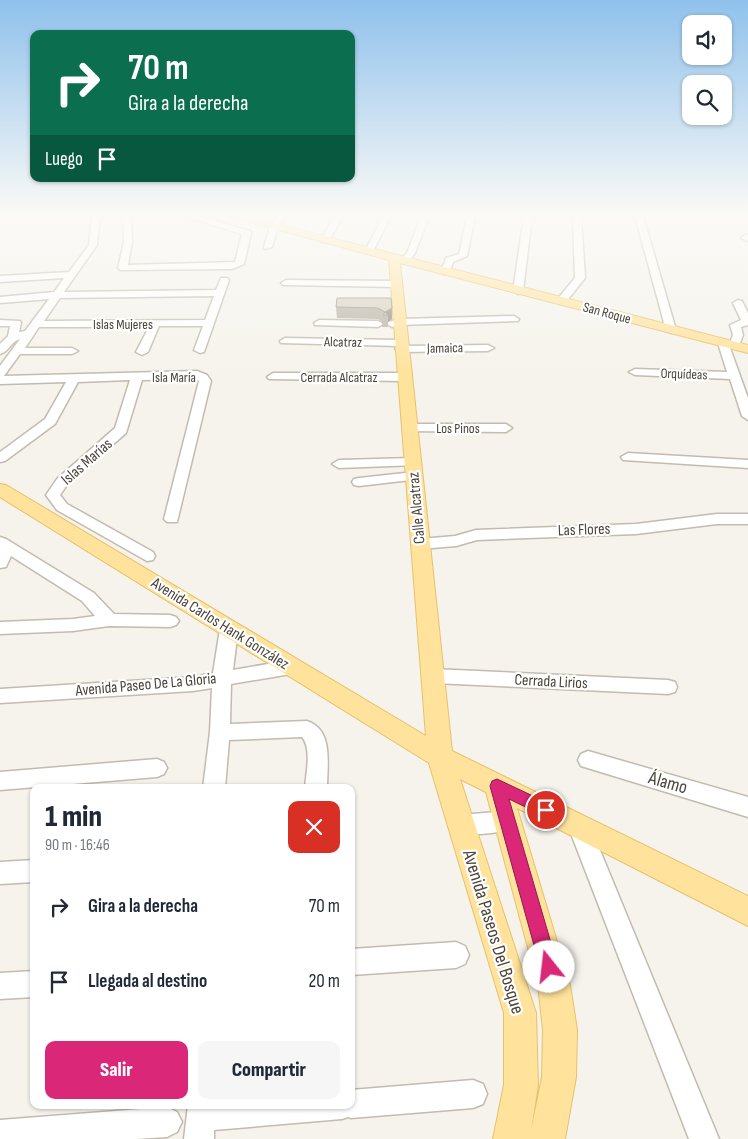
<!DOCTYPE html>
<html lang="es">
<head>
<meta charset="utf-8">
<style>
  :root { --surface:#fff; --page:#f6f6f7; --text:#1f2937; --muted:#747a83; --accent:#db2777 }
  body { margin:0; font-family:"Sofia Sans Condensed",sans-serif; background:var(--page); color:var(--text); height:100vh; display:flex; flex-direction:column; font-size:19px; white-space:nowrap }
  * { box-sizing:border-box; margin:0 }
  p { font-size:16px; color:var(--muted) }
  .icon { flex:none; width:28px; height:28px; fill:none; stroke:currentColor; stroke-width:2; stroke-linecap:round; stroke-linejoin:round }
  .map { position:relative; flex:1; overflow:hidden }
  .details { position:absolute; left:30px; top:784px; width:325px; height:325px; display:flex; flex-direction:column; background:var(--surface); border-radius:10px; box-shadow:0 1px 4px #0004 }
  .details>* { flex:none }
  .guide { position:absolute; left:30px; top:30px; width:325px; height:152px; border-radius:10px; box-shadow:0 1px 4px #0004; background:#0b6e4f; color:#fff; overflow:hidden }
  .buttons { position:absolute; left:682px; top:15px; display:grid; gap:10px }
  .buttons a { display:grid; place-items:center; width:50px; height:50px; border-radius:10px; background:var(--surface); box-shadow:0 1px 4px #0004; font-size:25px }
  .pin { position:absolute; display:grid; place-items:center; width:42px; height:42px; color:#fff; margin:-21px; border:2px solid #fff; border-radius:50%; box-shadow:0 1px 5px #0007 }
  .me { position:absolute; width:55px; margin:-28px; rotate:344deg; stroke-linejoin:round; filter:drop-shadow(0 0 4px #0008) }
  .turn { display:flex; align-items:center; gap:18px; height:105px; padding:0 15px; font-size:22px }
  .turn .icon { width:65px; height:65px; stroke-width:2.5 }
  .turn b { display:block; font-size:35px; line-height:42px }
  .then { display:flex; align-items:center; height:48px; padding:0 15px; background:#0003; gap:10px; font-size:19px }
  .round { display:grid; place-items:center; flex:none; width:52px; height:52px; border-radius:10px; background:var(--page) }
  .headline { display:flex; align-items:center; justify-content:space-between; height:85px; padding:0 15px }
  h1 { font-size:30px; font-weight:800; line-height:38px }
  .primary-button { display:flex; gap:10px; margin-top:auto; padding:10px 15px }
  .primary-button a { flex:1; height:58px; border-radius:10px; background:var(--accent); color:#fff; font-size:20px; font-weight:800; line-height:58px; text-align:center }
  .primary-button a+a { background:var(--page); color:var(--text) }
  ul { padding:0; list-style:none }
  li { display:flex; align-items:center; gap:15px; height:75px; padding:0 15px }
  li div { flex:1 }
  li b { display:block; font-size:19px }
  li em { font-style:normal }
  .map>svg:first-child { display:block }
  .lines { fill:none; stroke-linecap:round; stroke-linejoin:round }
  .minor-casing { stroke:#c2bbae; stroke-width:3 }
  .major-casing { stroke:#e6c16a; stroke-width:2 }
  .minor { fill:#fff; fill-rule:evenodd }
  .major { fill:#ffe39c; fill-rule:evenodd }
  .wall { fill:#bab2a6 }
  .shaded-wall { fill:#979187 }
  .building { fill:#d8cfc1; stroke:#979187 }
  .route { fill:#db2777; stroke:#8e194d }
  .labels { text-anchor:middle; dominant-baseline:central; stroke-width:4.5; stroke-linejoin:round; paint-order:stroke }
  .far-street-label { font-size:14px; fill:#4b4439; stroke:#fff }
  .street-label { font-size:16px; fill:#4b4439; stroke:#fff }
  .near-street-label { font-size:19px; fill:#4b4439; stroke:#fff }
</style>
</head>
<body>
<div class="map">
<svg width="748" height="1139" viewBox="0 0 748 1139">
  <rect width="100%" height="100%" fill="#f6f3ec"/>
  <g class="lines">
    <defs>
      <g id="minor">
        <path d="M92,216H100L97,245L64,292L216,290L221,278H227L229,280L204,352L200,353L194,350L203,326H159L148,352L142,355L136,352L149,327H39L25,348H72L78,351L72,354H20L4,376L197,371L207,375L211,381L177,522H167L164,519L199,381L196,379L142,380L126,433L67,485L60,495L67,504L153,552L155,556L153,560L147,561L57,510L46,495L57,479L115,428L130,380L78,382L55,424L5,461L0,462V452L45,419L66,382L0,384V366L20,339C11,341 9,352 0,354V344L8,336L10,326H0V320L20,321L21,323L19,332L25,331L49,299L0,303V297L54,292L64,278L0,282V276L69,272L89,245ZM214,296L205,320L44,321L60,298Z"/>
        <polygon points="123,216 131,216 132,242 128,265 235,262 242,234 184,216 198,216 250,231 251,233 244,264 232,269 120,270 118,268 124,242"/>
        <polygon points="278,216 286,216 278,227 272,247 265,249 264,247 270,227"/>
        <polygon points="335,216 343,216 328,242 322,242 321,240"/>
        <polygon points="383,216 391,216 373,251 372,253 366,253 365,251"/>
        <polygon points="421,216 429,216 415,253 408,263 402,263 400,261 407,253"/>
        <polygon points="467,216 475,216 467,256 453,262 449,274 443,274 441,272 446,258 459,254"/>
        <polygon points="524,216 532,216 523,291 518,294 513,291"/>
        <polygon points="573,216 581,216 585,278 565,303 561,304 556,301 575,278"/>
        <polygon points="635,216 643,216 676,330 675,332 671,333 666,330"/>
        <polygon points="745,235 748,235 748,241 741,238"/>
        <polygon points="286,280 396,281 401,284 396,287 283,285 281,283"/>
        <polygon points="738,300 742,301 748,313 748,325 741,327 743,335 738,348 730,348 748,398 748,420 742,416 730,379 635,375 629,372 635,369 727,372 718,343 723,340 727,341 729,345 733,335 730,325 741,320 733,303"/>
        <polygon points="514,316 519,319 518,321 400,325 392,327 387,324 388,322 400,319"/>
        <polygon points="319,320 378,321 383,324 378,327 315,325 314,323"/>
        <polygon points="285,338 401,340 406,343 404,346 488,345 494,348 488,351 401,352 395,349 399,346 281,343 280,341"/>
        <polygon points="273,373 404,373 410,377 404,381 269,379 267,377"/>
        <polygon points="410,424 506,424 512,428 506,432 405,431 404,428"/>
        <polygon points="628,453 748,460 748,468 623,460 621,457"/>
        <polygon points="413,458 420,462 418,465 339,468 332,464 339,460"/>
        <polygon points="414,472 421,476 419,479 359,486 354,485 352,482 354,479 359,478"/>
        <polygon points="717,514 748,514 748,524 717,524 636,534 477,540 456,546 420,549 414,547 412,544 414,541 420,539 455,536 476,530 636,524"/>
        <polygon points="0,537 6,539 94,593 114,614 170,615 176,617 179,621 176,625 170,627 109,626 73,631 0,634 0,622 73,619 95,616 82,601 11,556 6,567 0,568"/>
        <path d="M229,623L235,625L238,629L233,670L291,660L298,662L300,667L298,672L291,674L231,684L230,724L307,721C334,730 327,765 327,788H305C306,773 312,749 302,737L229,740L225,788H203L210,732L212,688L193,691L0,703V689L193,677L213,673L220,629L223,625Z"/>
        <polygon points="433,669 668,680 675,682 677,687 675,692 668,694 433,683 426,681 424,676 426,671"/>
        <polygon points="588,751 748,797 748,817 581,766 578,760 581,754"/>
        <polygon points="157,759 164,762 167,768 164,774 157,777 0,790 0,772"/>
        <path d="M507,811L515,814L518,821L515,828C500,833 467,837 453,832L450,825L453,818L461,815Z"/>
        <polygon points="579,816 587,819 590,826 719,1139 689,1139 568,826 571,819"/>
        <polygon points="34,860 34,882 0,884 0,862"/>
        <polygon points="456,942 465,946 469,955 465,964 456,968 351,975 351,949"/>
        <polygon points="34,971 34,997 0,999 0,973"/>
        <polygon points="473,1080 483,1084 487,1094 483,1104 473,1108 351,1118 348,1117 342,1119 214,1130 214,1139 184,1139 188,1105 351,1105 351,1090"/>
        <polygon points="167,1107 177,1112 182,1122 177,1132 167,1137 136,1139 0,1139 0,1120"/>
      </g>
      <path id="major" d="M228,216H246L748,345V353L400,263L452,751L748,896V926L517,808L570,985L577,1030L576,1077L565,1139H493L504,1085V1013L429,763L0,497V484L6,485L426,736L389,260ZM460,779L486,792L538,985L543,1030L542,1077L531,1131L538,1085L536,1013Z"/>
    </defs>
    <use href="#minor" class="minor-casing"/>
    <use href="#major" class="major-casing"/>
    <use href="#minor" class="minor"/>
    <use href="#major" class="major"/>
  </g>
  <polygon class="wall" points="391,298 392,319 388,322 388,327 382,327 382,322 378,319 337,318 336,307"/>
  <polygon class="shaded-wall" points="392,308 392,319 388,322 388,315 385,312"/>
  <polygon class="building" points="337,298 391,298 392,308 385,312 388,315 383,315 385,312 378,308 336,307"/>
  <linearGradient id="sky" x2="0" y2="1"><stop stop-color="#8fc1ec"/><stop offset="0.57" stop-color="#fbfaf6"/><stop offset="1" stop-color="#fbfaf6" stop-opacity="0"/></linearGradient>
  <rect width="748" height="376" fill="url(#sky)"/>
  <polygon class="route" points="497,779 552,805 554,810 552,815 546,817 509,799 558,967 555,973 549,976 542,973 540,967 490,786 492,781"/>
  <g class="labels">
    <g class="far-street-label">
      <text transform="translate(607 313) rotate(15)">San Roque</text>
      <text x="123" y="324">Islas Mujeres</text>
      <text transform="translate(343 342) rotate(1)">Alcatraz</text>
      <text transform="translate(445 348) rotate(-1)">Jamaica</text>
      <text transform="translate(684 374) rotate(2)">Orquídeas</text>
      <text x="174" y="377">Isla María</text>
      <text x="339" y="377">Cerrada Alcatraz</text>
      <text x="458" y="428">Los Pinos</text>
    </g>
    <g class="street-label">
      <text transform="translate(87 462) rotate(-41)">Islas Marías</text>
      <text transform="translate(417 508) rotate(-95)">Calle Alcatraz</text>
      <text transform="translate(584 530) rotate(-2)">Las Flores</text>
      <text transform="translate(220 624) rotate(32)">Avenida Carlos Hank González</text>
      <text transform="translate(551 682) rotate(3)">Cerrada Lirios</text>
      <text transform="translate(146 685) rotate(-5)">Avenida Paseo De La Gloria</text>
    </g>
    <g class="near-street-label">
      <text transform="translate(668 783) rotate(16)">Álamo</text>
      <text transform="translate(493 932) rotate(73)">Avenida Paseos Del Bosque</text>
    </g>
  </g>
</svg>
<div class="buttons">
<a><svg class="icon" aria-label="sound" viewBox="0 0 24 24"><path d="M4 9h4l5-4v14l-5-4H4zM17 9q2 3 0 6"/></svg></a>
<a><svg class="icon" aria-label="search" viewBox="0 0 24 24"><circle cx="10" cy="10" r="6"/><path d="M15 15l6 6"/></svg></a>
</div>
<div class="pin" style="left:546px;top:810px;background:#d93025"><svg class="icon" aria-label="arrive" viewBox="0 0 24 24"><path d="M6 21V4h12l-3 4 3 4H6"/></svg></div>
<svg class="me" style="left:549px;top:967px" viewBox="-20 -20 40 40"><circle r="19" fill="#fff"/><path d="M0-13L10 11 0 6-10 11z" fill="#db2777"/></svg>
<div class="guide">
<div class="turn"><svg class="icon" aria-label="right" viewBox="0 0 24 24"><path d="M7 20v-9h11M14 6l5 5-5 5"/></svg><div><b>70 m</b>Gira a la derecha</div></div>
<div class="then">Luego<svg class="icon" aria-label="arrive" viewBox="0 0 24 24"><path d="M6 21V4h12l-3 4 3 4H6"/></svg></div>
</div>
<section class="details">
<div class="headline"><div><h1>1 min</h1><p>90 m · 16:46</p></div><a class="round" style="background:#d93025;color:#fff"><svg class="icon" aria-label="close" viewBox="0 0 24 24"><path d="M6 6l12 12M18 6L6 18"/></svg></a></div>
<ul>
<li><svg class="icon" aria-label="right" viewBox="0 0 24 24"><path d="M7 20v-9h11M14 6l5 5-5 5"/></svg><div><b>Gira a la derecha</b></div><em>70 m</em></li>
<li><svg class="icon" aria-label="arrive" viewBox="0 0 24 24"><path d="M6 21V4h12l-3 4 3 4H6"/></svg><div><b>Llegada al destino</b></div><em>20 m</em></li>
</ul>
<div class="primary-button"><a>Salir</a><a>Compartir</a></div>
</section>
</div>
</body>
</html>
